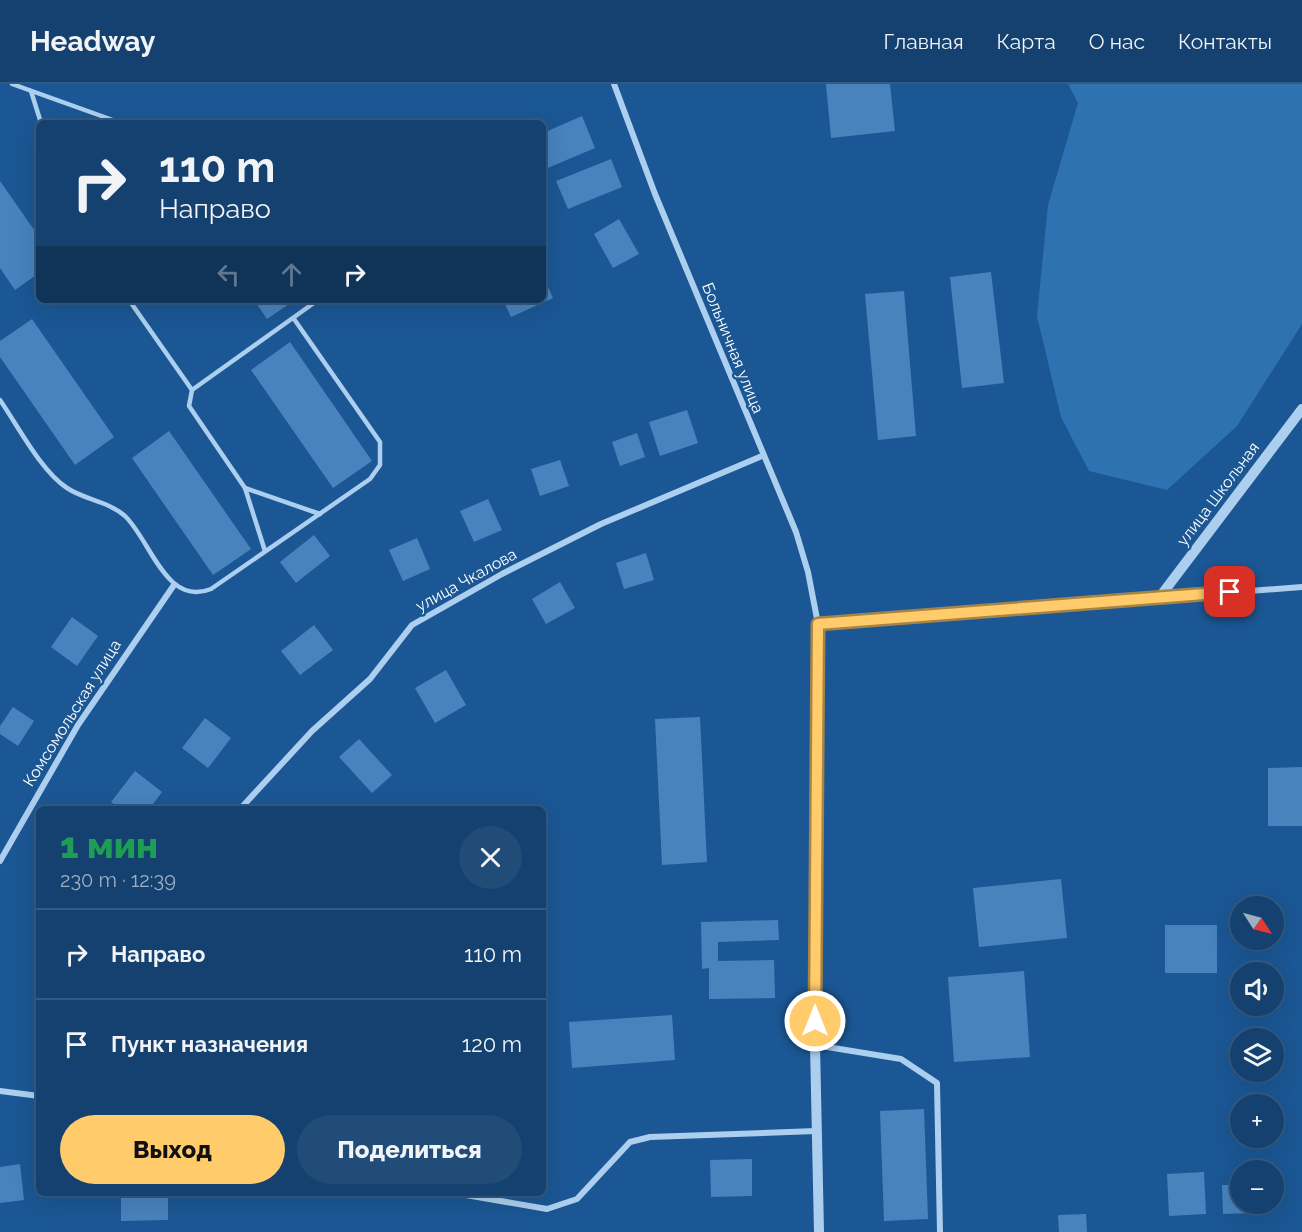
<!DOCTYPE html>
<html lang="ru">
<head>
<meta charset="utf-8">
<style>
  :root { --surface:#14416f; --page:#214c77; --text:#f1f3f6; --muted:#9dafc3; --line:#335a82; --accent:#ffcb6b }
  body { margin:0; font-family:Raleway,sans-serif; background:var(--page); color:var(--text); height:100vh; display:flex; flex-direction:column; font-size:22px; white-space:nowrap }
  * { box-sizing:border-box; margin:0 }
  p { font-size:20px; color:var(--muted) }
  .icon { flex:none; width:33px; height:33px; fill:none; stroke:currentColor; stroke-width:2; stroke-linecap:round; stroke-linejoin:round }
  .map { position:relative; flex:1; overflow:hidden }
  .drawer { position:absolute; left:36px; top:722px; width:510px; height:390px; display:flex; flex-direction:column; background:var(--surface); border-radius:9px; box-shadow:0 6px 24px #0002,0 0 0 2px var(--line) }
  .drawer>* { flex:none }
  .hud { position:absolute; left:36px; top:36px; width:510px; height:183px; border-radius:9px; box-shadow:0 6px 24px #0002,0 0 0 2px var(--line); background:#14416f; color:var(--text); overflow:hidden }
  .needle { width:39px; rotate:126deg }
  .fabs { position:absolute; left:1230px; top:812px; display:grid; gap:12px }
  .fabs a { display:grid; place-items:center; width:54px; height:54px; border-radius:50%; background:var(--surface); box-shadow:0 6px 24px #0002,0 0 0 2px var(--line); font-size:30px }
  .pin { position:absolute; display:grid; place-items:center; width:51px; height:51px; color:#fff; margin:-26px; border-radius:12px; box-shadow:0 3px 9px #0006 }
  .me { position:absolute; width:66px; margin:-33px; rotate:0deg; stroke-linejoin:round; filter:drop-shadow(0 0 4px #0008) }
  .turn { display:flex; align-items:center; gap:21px; height:126px; padding:0 24px; font-size:27px }
  .turn .icon { width:78px; height:78px; stroke-width:2.5 }
  .turn b { display:block; font-size:42px; line-height:51px }
  .lanes { display:flex; align-items:center; height:57px; padding:0 24px; background:#0003; justify-content:center; gap:30px; direction:ltr }
  .lanes .off { opacity:.35 }
  .round { display:grid; place-items:center; flex:none; width:63px; height:63px; border-radius:32px; background:var(--page) }
  .overview { display:flex; align-items:center; justify-content:space-between; height:102px; padding:0 24px }
  h1 { font-size:36px; font-weight:800; line-height:45px; color:#1e9e55 }
  .button { display:flex; gap:12px; margin-top:auto; padding:12px 24px }
  .button a { flex:1; height:69px; border-radius:36px; background:var(--accent); color:#111; font-size:24px; font-weight:800; line-height:69px; text-align:center }
  .button a+a { background:var(--page); color:var(--text) }
  ul { padding:0; list-style:none }
  li { display:flex; align-items:center; gap:18px; height:90px; padding:0 24px; border-top:2px solid var(--line) }
  li div { flex:1 }
  li b { display:block; font-size:22px }
  li em { font-style:normal }
  header { display:flex; align-items:center; gap:36px; box-sizing:border-box; height:84px; padding:0 30px; background:var(--surface); border-bottom:2px solid var(--line) }
  header strong { font-size:28px }
  nav { display:flex; gap:33px; margin-inline-start:auto; font-size:21px }
  .map>svg:first-child { display:block }
  .green { fill:#2f72b2 }
  .building { fill:#4883bd }
  .lines { fill:none; stroke-linecap:round; stroke-linejoin:round }
  .service { stroke:#adcfef; stroke-width:4.5 }
  .minor { stroke:#adcfef; stroke-width:6 }
  .tertiary { stroke:#adcfef; stroke-width:10 }
  .route-casing { stroke:#a68446; stroke-width:15 }
  .route { stroke:#ffcb6b; stroke-width:10 }
  .labels { text-anchor:middle; dominant-baseline:central; stroke-width:5; stroke-linejoin:round; paint-order:stroke }
  .street-label { font-size:16px; fill:#fff; stroke:#1b5794 }
</style>
</head>
<body>
<header>
<strong>Headway</strong>
<nav><a>Главная</a><a>Карта</a><a>О нас</a><a>Контакты</a></nav>
</header>
<div class="map">
<svg width="1302" height="1148" viewBox="0 0 1302 1148">
  <rect width="100%" height="100%" fill="#1b5794"/>
  <polygon class="green" points="1068,0 1302,0 1302,240 1237,342 1167,406 1089,387 1061,333 1037,232 1048,121 1078,19"/>
  <g class="building">
    <polygon points="826,0 890,0 895,47 831,54"/>
    <polygon points="582,32 595,64 543,86 543,49"/>
    <polygon points="611,75 622,103 568,125 556,97"/>
    <polygon points="0,97 39,153 39,189 15,206 0,184"/>
    <polygon points="619,135 639,170 613,184 594,150"/>
    <polygon points="991,188 1004,299 962,304 950,193"/>
    <polygon points="543,192 553,214 511,233 503,216 543,216"/>
    <polygon points="904,207 916,352 878,356 865,210"/>
    <polygon points="254,216 295,216 267,235"/>
    <polygon points="32,235 114,353 75,381 0,273 0,257"/>
    <polygon points="290,258 372,377 333,404 251,286"/>
    <polygon points="687,326 698,359 660,372 649,338"/>
    <polygon points="169,347 251,465 213,491 132,374"/>
    <polygon points="637,349 645,373 620,382 612,358"/>
    <polygon points="560,376 569,402 540,412 531,385"/>
    <polygon points="488,415 502,446 474,458 460,427"/>
    <polygon points="314,451 330,472 296,499 280,478"/>
    <polygon points="417,454 430,485 403,497 389,466"/>
    <polygon points="646,469 654,496 624,505 616,479"/>
    <polygon points="560,498 575,524 546,540 532,515"/>
    <polygon points="72,533 98,552 77,582 51,563"/>
    <polygon points="314,541 333,566 300,591 281,567"/>
    <polygon points="446,586 466,621 435,639 415,604"/>
    <polygon points="13,623 34,637 18,662 0,650 0,642"/>
    <polygon points="700,633 707,778 662,781 655,635"/>
    <polygon points="205,634 231,654 208,684 182,664"/>
    <polygon points="359,655 392,691 372,709 339,673"/>
    <polygon points="1302,683 1302,742 1268,742 1268,684"/>
    <polygon points="135,687 162,708 150,724 120,724 111,718"/>
    <polygon points="1061,795 1067,854 979,863 973,804"/>
    <polygon points="778,836 779,856 718,858 718,877 774,876 775,914 709,915 709,884 702,885 701,838"/>
    <rect x="1165" y="841" width="52" height="48"/>
    <polygon points="1024,887 1030,973 954,978 948,893"/>
    <polygon points="672,931 675,976 572,984 569,938"/>
    <polygon points="924,1025 928,1135 884,1137 880,1027"/>
    <polygon points="752,1075 752,1112 711,1113 710,1076"/>
    <polygon points="20,1080 24,1116 0,1119 0,1083"/>
    <polygon points="1204,1088 1206,1130 1169,1132 1167,1090"/>
    <polygon points="1222,1101 1240,1101 1240,1119 1255,1119 1256,1129 1223,1130"/>
    <polygon points="168,1110 168,1136 121,1137 121,1111"/>
    <polygon points="1086,1130 1087,1148 1059,1148 1058,1131"/>
  </g>
  <g class="lines">
    <g class="service">
      <polyline points="12,0 121,39"/>
      <polyline points="31,7 41,39"/>
      <polyline points="129,216 192,306"/>
      <path d="M0,316C18,342 41,387 67,404C85,416 108,417 125,432C151,457 166,523 211,505L370,395L380,381V358L294,235"/>
      <polyline points="245,404 189,322 192,306 318,216"/>
      <polyline points="265,467 245,404 320,430"/>
    </g>
    <g class="minor">
      <polyline points="614,0 655,110 796,448 808,488 818,540"/>
      <polyline points="1159,514 1302,503"/>
      <polyline points="241,724 312,647 370,595 412,541 502,490 601,440 762,372"/>
      <polyline points="0,777 78,641 174,501"/>
      <polyline points="815,961 901,975 937,999 940,1148"/>
      <polyline points="0,1007 39,1012"/>
      <polyline points="449,1108 547,1125 577,1115 630,1058 650,1053 816,1047"/>
    </g>
    <polyline class="tertiary" points="819,1148 815,961 818,540 1159,514 1302,325"/>
  </g>
  <g class="lines">
    <defs>
      <polyline id="route" points="815,937 818,540 1230,508"/>
    </defs>
    <use href="#route" class="route-casing"/>
    <use href="#route" class="route"/>
  </g>
  <g class="labels">
    <g class="street-label">
      <text transform="translate(733 264) rotate(68)">Больничная улица</text>
      <text transform="translate(1218 410) rotate(-53)">улица Школьная</text>
      <text transform="translate(466 496) rotate(-29)">улица Чкалова</text>
      <text transform="translate(72 629) rotate(-58)">Комсомольская улица</text>
    </g>
  </g>
</svg>
<div class="fabs">
<a><svg class="needle" viewBox="-14 -14 28 28"><path d="M0-13l5 13h-10z" fill="#e53935"/><path d="M0 13l5-13h-10z" fill="#9dafc3"/></svg></a>
<a><svg class="icon" aria-label="sound" viewBox="0 0 24 24"><path d="M4 9h4l5-4v14l-5-4H4zM17 9q2 3 0 6"/></svg></a>
<a><svg class="icon" aria-label="layers" viewBox="0 0 24 24"><path d="M12 4l9 5-9 5-9-5zM3 14l9 5 9-5"/></svg></a>
<a>+</a>
<a>−</a>
</div>
<div class="pin" style="left:1230px;top:508px;background:#d93025"><svg class="icon" aria-label="arrive" viewBox="0 0 24 24"><path d="M6 21V4h12l-3 4 3 4H6"/></svg></div>
<svg class="me" style="left:815px;top:937px" viewBox="-20 -20 40 40"><circle r="17" fill="#ffcb6b" stroke="#fff" stroke-width="3"/><path d="M0-11L8 9 0 5-8 9z" fill="#fff"/></svg>
<div class="hud">
<div class="turn"><svg class="icon" aria-label="right" viewBox="0 0 24 24"><path d="M7 20v-9h11M14 6l5 5-5 5"/></svg><div><b>110 m</b>Направо</div></div>
<div class="lanes"><svg class="icon off" aria-label="left" viewBox="0 0 24 24"><path d="M17 20v-9H6M10 6l-5 5 5 5"/></svg><svg class="icon off" aria-label="ahead" viewBox="0 0 24 24"><path d="M12 20V5M6 11l6-6 6 6"/></svg><svg class="icon" aria-label="right" viewBox="0 0 24 24"><path d="M7 20v-9h11M14 6l5 5-5 5"/></svg></div>
</div>
<section class="drawer">
<div class="overview"><div><h1>1 мин</h1><p>230 m · 12:39</p></div><a class="round"><svg class="icon" aria-label="close" viewBox="0 0 24 24"><path d="M6 6l12 12M18 6L6 18"/></svg></a></div>
<ul>
<li><svg class="icon" aria-label="right" viewBox="0 0 24 24"><path d="M7 20v-9h11M14 6l5 5-5 5"/></svg><div><b>Направо</b></div><em>110 m</em></li>
<li><svg class="icon" aria-label="arrive" viewBox="0 0 24 24"><path d="M6 21V4h12l-3 4 3 4H6"/></svg><div><b>Пункт назначения</b></div><em>120 m</em></li>
</ul>
<div class="button"><a>Выход</a><a>Поделиться</a></div>
</section>
</div>
</body>
</html>
